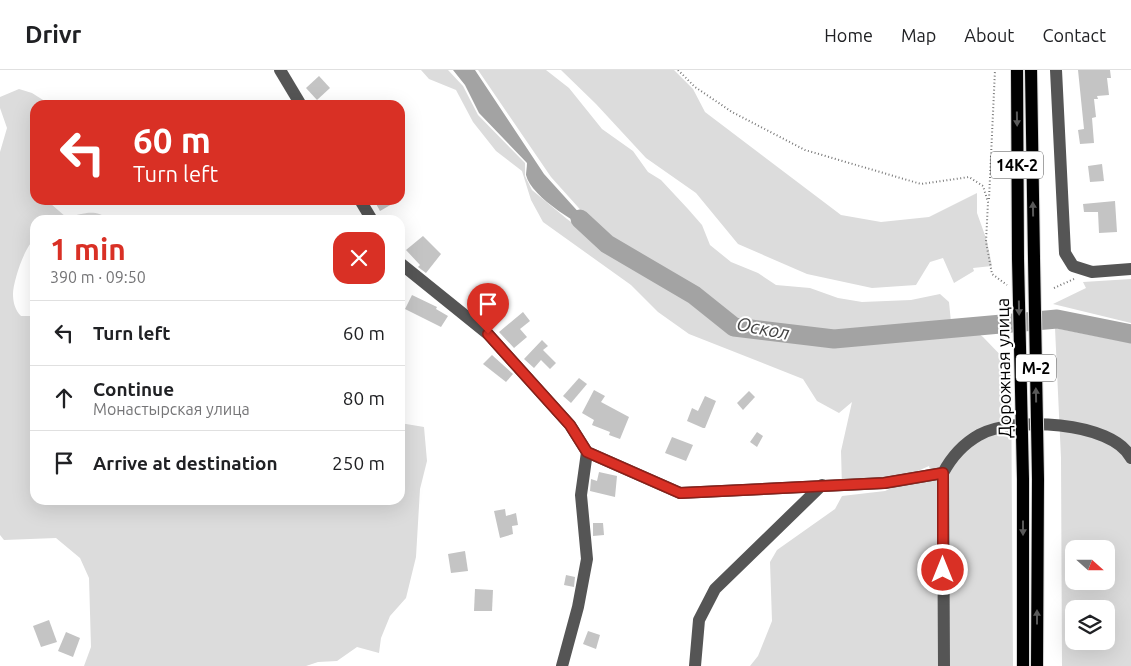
<!DOCTYPE html>
<html lang="en">
<head>
<meta charset="utf-8">
<style>
  :root { --surface:#fff; --page:#f6f6f6; --text:#202124; --muted:#757577; --line:#e0e0e0; --accent:#d93025 }
  body { margin:0; font-family:Ubuntu,sans-serif; background:var(--page); color:var(--text); height:100vh; display:flex; flex-direction:column; font-size:19px; white-space:nowrap }
  * { box-sizing:border-box; margin:0 }
  p { font-size:16px; color:var(--muted) }
  .icon { flex:none; width:28px; height:28px; fill:none; stroke:currentColor; stroke-width:2; stroke-linecap:round; stroke-linejoin:round }
  .map { position:relative; flex:1; overflow:hidden }
  .details { position:absolute; left:30px; top:145px; width:375px; height:290px; display:flex; flex-direction:column; background:var(--surface); border-radius:15px; box-shadow:0 5px 20px #0002 }
  .details>* { flex:none }
  .top-card { position:absolute; left:30px; top:30px; width:375px; height:105px; border-radius:15px; box-shadow:0 5px 20px #0002; background:#d93025; color:#fff; overflow:hidden }
  .needle { width:32px; rotate:111deg }
  .controls { position:absolute; left:1065px; top:470px; display:grid; gap:10px }
  .controls a { display:grid; place-items:center; width:50px; height:50px; border-radius:10px; background:var(--surface); box-shadow:0 5px 20px #0002; font-size:25px }
  .pin { position:absolute; display:grid; place-items:center; width:42px; height:42px; color:#fff; margin:-51px -21px; border-radius:50% 50% 50% 0; rotate:-45deg; box-shadow:0 0 5px #0007 }
  .pin .icon { rotate:45deg }
  .me { position:absolute; width:55px; margin:-28px; rotate:0deg; stroke-linejoin:round; filter:drop-shadow(0 0 4px #0008) }
  .turn { display:flex; align-items:center; gap:18px; height:105px; padding:0 20px; font-size:22px }
  .turn .icon { width:65px; height:65px; stroke-width:2.5 }
  .turn b { display:block; font-size:35px; line-height:42px }
  .round { display:grid; place-items:center; flex:none; width:52px; height:52px; border-radius:15px; background:var(--page) }
  .overview { display:flex; align-items:center; justify-content:space-between; height:85px; padding:0 20px }
  h1 { font-size:30px; font-weight:600; line-height:38px; color:var(--accent) }
  ul { padding:0; list-style:none }
  li { display:flex; align-items:center; gap:15px; height:65px; padding:0 20px; border-top:1px solid var(--line) }
  li div { flex:1 }
  li b { display:block; font-size:19px }
  li em { font-style:normal }
  header { display:flex; align-items:center; gap:30px; box-sizing:border-box; height:70px; padding:0 25px; background:var(--surface); border-bottom:1px solid var(--line) }
  header strong { font-size:24px }
  nav { display:flex; gap:28px; margin-inline-start:auto; font-size:18px }
  .map>svg:first-child { display:block }
  .green { fill:#dcdcdc; fill-rule:evenodd }
  .water { fill:#a3a3a3 }
  .lines { fill:none; stroke-linecap:round; stroke-linejoin:round }
  .river { stroke:#a3a3a3; stroke-width:19 }
  .building { fill:#c4c4c4 }
  .major-casing { stroke:#dbdbdb; stroke-width:14 }
  .path { stroke:#777; stroke-width:2; stroke-dasharray:1 2.5; stroke-linecap:butt }
  .minor { stroke:#555; stroke-width:12 }
  .major { stroke:#000; stroke-width:12 }
  .major-bridge-casing { stroke:#dbdbdb; stroke-width:14; stroke-linecap:butt }
  .major-bridge { stroke:#000; stroke-width:12 }
  .oneway { fill:#595959 }
  .route-casing { stroke:#8d1f18; stroke-width:12 }
  .route { stroke:#d93025; stroke-width:9 }
  .labels { text-anchor:middle; dominant-baseline:central; stroke-width:4; stroke-linejoin:round; paint-order:stroke }
  .shield { fill:#fff; stroke:#4c4c4c; stroke-width:1 }
  .shield-label { font-size:16px; font-weight:bold; fill:#000 }
  .street-label { font-size:18px; fill:#000; stroke:#fff }
  .water-label { font-size:19px; font-style:italic; fill:#444; stroke:#fff }
</style>
</head>
<body>
<header>
<strong>Drivr</strong>
<nav><a>Home</a><a>Map</a><a>About</a><a>Contact</a></nav>
</header>
<div class="map">
<svg width="1131" height="596" viewBox="0 0 1131 596">
  <rect width="100%" height="100%" fill="#fff"/>
  <g class="green">
    <polygon points="421,0 448,0 463,16 478,45 525,93 525,106 532,120 567,149 606,177 692,229 734,260 833,273 972,259 983,267 1011,296 1013,596 750,596 758,586 772,551 770,492 777,480 835,439 842,426 885,421 930,400 929,396 884,416 842,418 841,381 852,332 839,343 817,331 803,309 689,264 658,242 631,215 543,152 531,130 522,101 496,81 473,52 456,20 429,9"/>
    <polygon points="478,0 546,0 569,18 602,59 633,81 648,102 661,110 688,139 702,155 710,175 731,192 758,203 776,215 810,218 838,228 862,232 911,230 940,224 949,232 951,252 827,262 736,251 699,222 619,176 586,146 551,107"/>
    <polygon points="561,0 674,0 693,19 705,42 841,145 881,152 929,147 977,123 977,143 987,171 992,196 973,198 974,201 954,213 943,188 930,192 916,215 872,218 807,204 738,174 696,123 646,88 596,34"/>
    <path d="M19,19L32,23L51,35H35V130H52L51,134L66,147C85,144 94,138 110,150H35V169C25,175 13,212 13,224C13,232 15,240 21,246H35V430H400V353L424,357L427,391L420,419L416,487L406,528L390,546L381,568L379,583L357,577L337,591L318,592L306,596H84L91,577L89,508L80,488L56,468L4,470L0,465V82L7,58L0,38V27Z"/>
    <polygon points="1131,209 1131,253 1053,234 1086,218 1083,212"/>
    <path d="M1055,258L1131,273V596H1062L1061,388ZM1074,479H1106V511H1074ZM1074,539H1106V571H1074Z"/>
  </g>
  <path class="water" d="M453,0H475L544,104L602,168C582,156 531,128 526,105C526,102 527,97 527,93L479,43L465,15Z"/>
  <g class="lines">
    <polyline class="river" points="580,149 607,174 694,225 734,257 834,269 1057,249 1131,264"/>
  </g>
  <g class="building">
    <polygon points="1078,0 1110,0 1111,8 1107,8 1109,25 1097,26 1098,29 1094,29 1096,47 1092,48 1094,73 1080,74 1078,60 1084,59"/>
    <polygon points="319,6 330,18 317,30 306,18"/>
    <polygon points="1102,94 1104,111 1090,112 1088,96"/>
    <polygon points="374,130 399,130 380,141"/>
    <polygon points="1115,131 1117,162 1099,163 1098,142 1084,142 1083,134"/>
    <polygon points="423,166 441,184 426,203 418,197 420,195 406,180"/>
    <polygon points="412,225 437,237 436,239 448,246 441,257 405,239"/>
    <polygon points="523,242 530,251 520,259 527,267 514,278 499,262"/>
    <polygon points="542,270 548,276 543,280 556,293 550,299 541,290 534,298 524,289"/>
    <polygon points="492,285 513,304 506,312 483,294"/>
    <polygon points="579,308 587,314 571,333 563,326"/>
    <polygon points="594,320 605,326 601,332 629,347 620,369 609,365 610,362 592,355 594,350 582,343"/>
    <polygon points="749,321 755,327 743,340 737,333"/>
    <polygon points="705,326 716,331 705,358 703,358 687,351 692,338 698,341"/>
    <polygon points="757,362 763,366 757,377 750,372"/>
    <polygon points="672,367 693,375 686,391 665,383"/>
    <polygon points="599,402 617,406 615,427 590,421 591,409 597,411"/>
    <polygon points="505,439 506,446 516,443 518,455 512,456 513,464 500,468 494,441"/>
    <polygon points="593,453 603,453 604,465 593,466"/>
    <polygon points="465,481 468,501 451,503 448,484"/>
    <polygon points="566,505 575,507 574,517 564,515"/>
    <polygon points="475,519 493,520 492,541 474,541"/>
    <polygon points="49,550 57,572 41,577 33,556"/>
    <polygon points="588,561 600,565 596,579 583,574"/>
    <polygon points="66,562 80,568 73,587 58,581"/>
  </g>
  <g class="lines">
    <defs>
      <g id="major">
        <polyline points="1017,0 1018,189"/>
        <polyline points="1031,0 1034,188"/>
        <polyline points="1023,596 1023,409"/>
        <polyline points="1037,596 1038,409"/>
      </g>
    </defs>
    <use href="#major" class="major-casing"/>
    <g class="path">
      <polyline points="678,0 695,17 732,42 805,80 921,114 969,107 983,116 988,132 986,172 992,204 1007,215"/>
      <polyline points="989,129 995,0"/>
      <polyline points="1054,218 1074,209"/>
    </g>
    <g class="minor">
      <polyline points="280,0 301,35"/>
      <polyline points="1056,0 1065,183 1073,196 1092,202 1131,199"/>
      <polyline points="360,130 372,150"/>
      <path d="M400,193L488,264L570,355L587,382L680,423L885,413L943,403C951,388 963,374 979,365C1011,346 1113,351 1131,388"/>
      <polyline points="943,403 944,596"/>
      <polyline points="562,596 578,537 587,489 581,425 587,382"/>
      <polyline points="695,596 699,550 715,519 822,415"/>
    </g>
    <use href="#major" class="major"/>
    <defs>
      <g id="major-bridge">
        <polyline points="1034,188 1038,409"/>
        <polyline points="1018,189 1023,409"/>
      </g>
    </defs>
    <use href="#major-bridge" class="major-bridge-casing"/>
    <use href="#major-bridge" class="major-bridge"/>
  </g>
  <defs><path id="oneway-solid" d="M-6-.8H1V-3.2L6.5 0L1 3.2V.8H-6Z" transform="scale(1.25)"/></defs>
  <g class="oneway">
    <use href="#oneway-solid" transform="translate(1017 49) rotate(89)"/>
    <use href="#oneway-solid" transform="translate(1033 139) rotate(-91)"/>
    <use href="#oneway-solid" transform="translate(1019 238) rotate(89)"/>
    <use href="#oneway-solid" transform="translate(1036 325) rotate(-91)"/>
    <use href="#oneway-solid" transform="translate(1023 458) rotate(90)"/>
    <use href="#oneway-solid" transform="translate(1037 547) rotate(-90)"/>
  </g>
  <g class="lines">
    <defs>
      <polyline id="route" points="488,264 570,355 587,382 680,423 884,413 943,403 943,500"/>
    </defs>
    <use href="#route" class="route-casing"/>
    <use href="#route" class="route"/>
  </g>
  <g class="labels">
    <g class="shield">
      <rect x="991" y="81.5" width="52" height="27" rx="4"/>
      <rect x="1016" y="284.5" width="40" height="27" rx="4"/>
    </g>
    <g class="shield-label">
      <text x="1017" y="95">14К-2</text>
      <text x="1036" y="298">М-2</text>
    </g>
    <g class="street-label">
      <text transform="translate(1003 298) rotate(-91)">Дорожная улица</text>
    </g>
    <g class="water-label">
      <text transform="translate(763 258) rotate(11)">Оскол</text>
    </g>
  </g>
</svg>
<div class="controls">
<a><svg class="needle" viewBox="-14 -14 28 28"><path d="M0-13l5 13h-10z" fill="#e53935"/><path d="M0 13l5-13h-10z" fill="#757577"/></svg></a>
<a><svg class="icon" aria-label="layers" viewBox="0 0 24 24"><path d="M12 4l9 5-9 5-9-5zM3 14l9 5 9-5"/></svg></a>
</div>
<div class="pin" style="left:488px;top:264px;background:#d93025"><svg class="icon" aria-label="arrive" viewBox="0 0 24 24"><path d="M6 21V4h12l-3 4 3 4H6"/></svg></div>
<svg class="me" style="left:943px;top:500px" viewBox="-20 -20 40 40"><circle r="17" fill="#d93025" stroke="#fff" stroke-width="3"/><path d="M0-11L8 9 0 5-8 9z" fill="#fff"/></svg>
<div class="top-card">
<div class="turn"><svg class="icon" aria-label="left" viewBox="0 0 24 24"><path d="M17 20v-9H6M10 6l-5 5 5 5"/></svg><div><b>60 m</b>Turn left</div></div>
</div>
<section class="details">
<div class="overview"><div><h1>1 min</h1><p>390 m · 09:50</p></div><a class="round" style="background:#d93025;color:#fff"><svg class="icon" aria-label="close" viewBox="0 0 24 24"><path d="M6 6l12 12M18 6L6 18"/></svg></a></div>
<ul>
<li><svg class="icon" aria-label="left" viewBox="0 0 24 24"><path d="M17 20v-9H6M10 6l-5 5 5 5"/></svg><div><b>Turn left</b></div><em>60 m</em></li>
<li><svg class="icon" aria-label="ahead" viewBox="0 0 24 24"><path d="M12 20V5M6 11l6-6 6 6"/></svg><div><b>Continue</b><p>Монастырская улица</p></div><em>80 m</em></li>
<li><svg class="icon" aria-label="arrive" viewBox="0 0 24 24"><path d="M6 21V4h12l-3 4 3 4H6"/></svg><div><b>Arrive at destination</b></div><em>250 m</em></li>
</ul>
</section>
</div>
</body>
</html>
